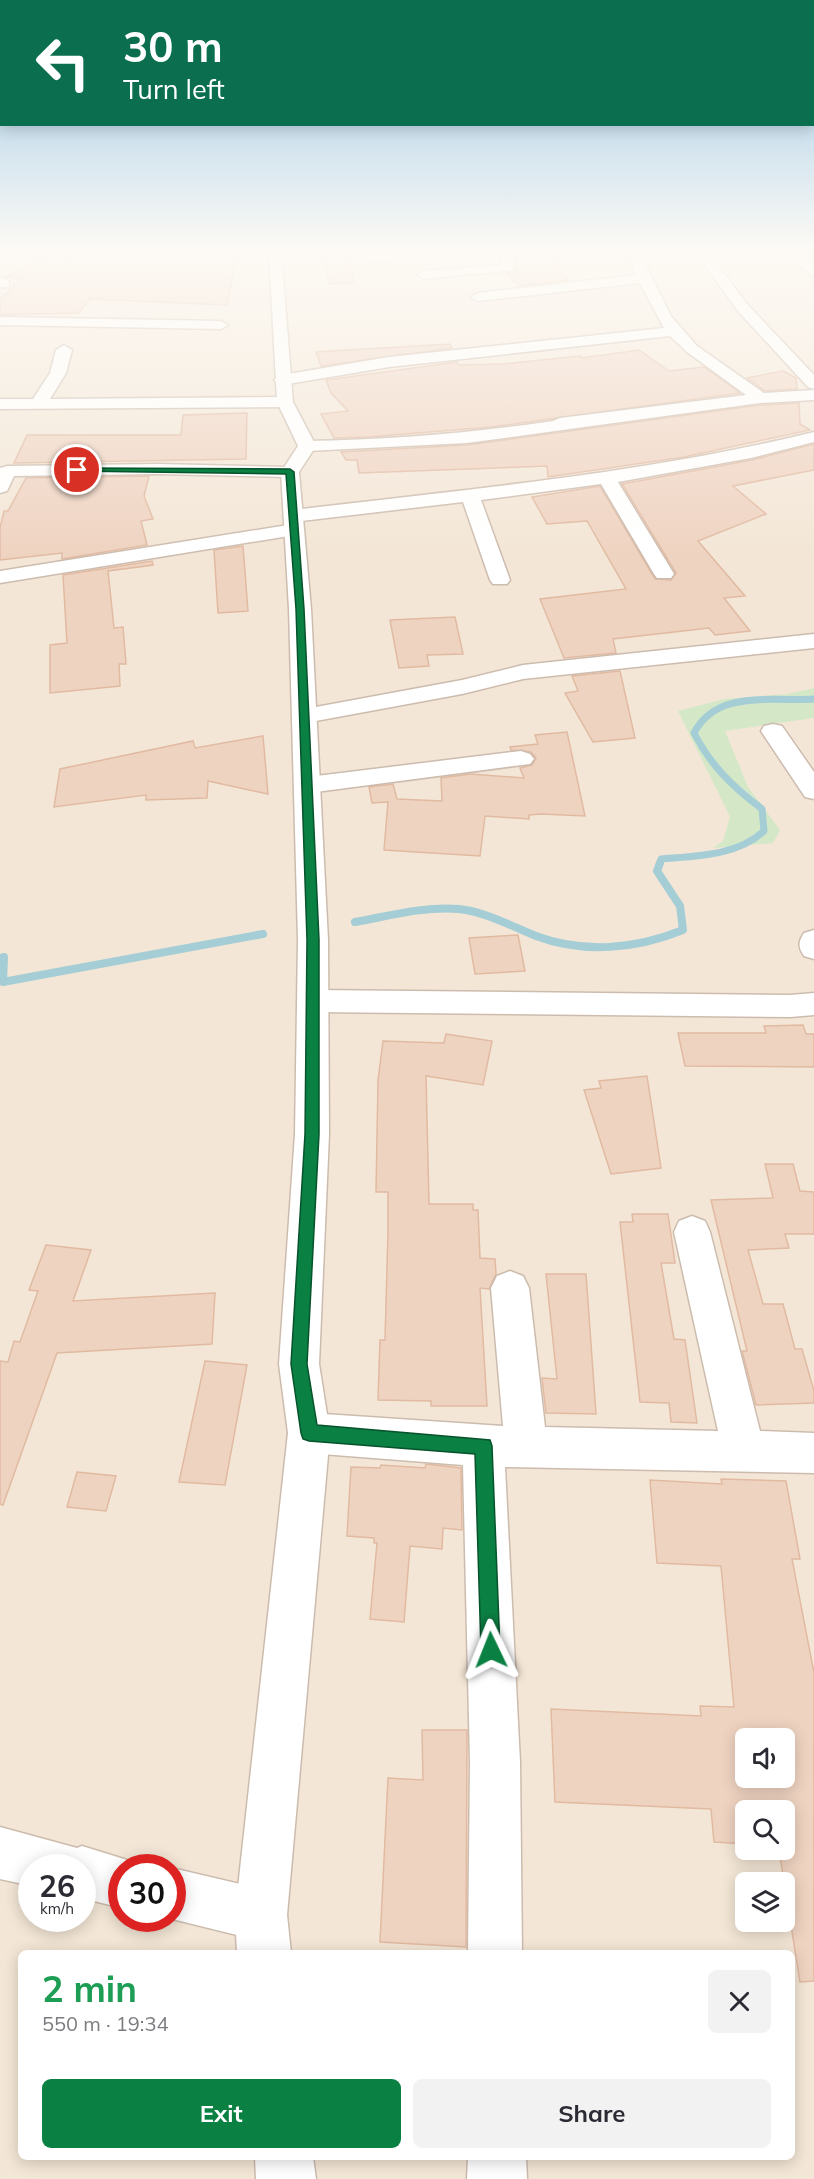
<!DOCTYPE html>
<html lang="en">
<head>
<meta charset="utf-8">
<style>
  :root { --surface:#fff; --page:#f2f2f3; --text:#2b2b33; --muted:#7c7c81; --accent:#0b8043 }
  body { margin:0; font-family:Mulish,sans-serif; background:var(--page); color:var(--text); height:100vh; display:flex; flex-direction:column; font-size:22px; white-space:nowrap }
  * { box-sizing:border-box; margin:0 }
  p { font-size:20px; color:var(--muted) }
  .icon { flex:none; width:33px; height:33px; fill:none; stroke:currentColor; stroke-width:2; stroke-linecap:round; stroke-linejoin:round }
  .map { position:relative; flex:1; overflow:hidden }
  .side { position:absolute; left:18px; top:1950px; width:777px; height:210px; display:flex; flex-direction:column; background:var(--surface); border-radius:9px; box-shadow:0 3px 15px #0003 }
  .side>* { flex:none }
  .banner { position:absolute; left:0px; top:0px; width:814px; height:126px; box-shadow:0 3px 15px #0003; background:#0b6e4f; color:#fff; overflow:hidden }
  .controls { position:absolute; left:735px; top:1728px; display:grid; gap:12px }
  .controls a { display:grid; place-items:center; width:60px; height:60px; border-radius:9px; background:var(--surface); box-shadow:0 3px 15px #0003; font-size:30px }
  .speed { position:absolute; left:18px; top:1854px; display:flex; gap:12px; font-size:30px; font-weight:700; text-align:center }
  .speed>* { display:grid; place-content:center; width:78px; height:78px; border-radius:50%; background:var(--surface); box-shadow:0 3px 15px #0003; line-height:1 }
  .speed small { font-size:15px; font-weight:400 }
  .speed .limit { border:9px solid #d22; background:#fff; color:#111 }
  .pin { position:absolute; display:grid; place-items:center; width:51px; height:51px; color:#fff; margin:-26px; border:3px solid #fff; border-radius:50%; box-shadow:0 2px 6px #0007 }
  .me { position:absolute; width:66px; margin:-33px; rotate:358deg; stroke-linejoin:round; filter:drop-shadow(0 0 4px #0008) }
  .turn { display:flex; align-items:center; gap:21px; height:126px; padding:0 24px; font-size:27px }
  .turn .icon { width:78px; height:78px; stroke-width:2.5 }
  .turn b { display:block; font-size:42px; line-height:51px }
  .round { display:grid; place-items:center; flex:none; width:63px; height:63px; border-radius:9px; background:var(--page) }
  .head { display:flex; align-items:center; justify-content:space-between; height:102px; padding:0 24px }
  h1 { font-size:36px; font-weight:700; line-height:45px; color:#1e9e55 }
  .primary-button { display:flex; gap:12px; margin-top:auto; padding:12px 24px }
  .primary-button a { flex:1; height:69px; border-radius:9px; background:var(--accent); color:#fff; font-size:24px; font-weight:700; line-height:69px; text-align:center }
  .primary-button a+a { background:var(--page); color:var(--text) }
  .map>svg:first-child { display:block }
  .residential { fill:#f3e6d6; fill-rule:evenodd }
  .green { fill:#d4e8c7 }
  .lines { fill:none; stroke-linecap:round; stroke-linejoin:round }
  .stream-far1 { stroke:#a4cdd5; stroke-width:7 }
  .stream { stroke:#a4cdd5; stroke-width:8 }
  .building { fill:#efd3c1; stroke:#e1baa2; stroke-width:1.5; fill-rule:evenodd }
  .minor-casing { stroke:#cdbcae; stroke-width:3 }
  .tertiary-casing { stroke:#cdbcae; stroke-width:3 }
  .minor { fill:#fff; fill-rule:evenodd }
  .tertiary { fill:#fff; fill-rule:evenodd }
  .route { fill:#0b8043; stroke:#07532c; stroke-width:1.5 }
</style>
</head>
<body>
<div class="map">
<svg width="814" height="2179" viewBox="0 0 814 2179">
  <rect width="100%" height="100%" fill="#fbf4e8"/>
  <path class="residential" d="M0,251H814V2179H0ZM746,1738H784V1778H746ZM746,1810H784V1850H746ZM32,1868H82V1918H32ZM122,1868H172V1918H122ZM746,1882H784V1922H746ZM21,1953H792V2157H21Z"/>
  <polygon class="green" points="814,688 814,718 725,731 748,787 780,830 773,843 713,848 723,841 730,817 678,711 724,699 788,694"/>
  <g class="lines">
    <path class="stream-far1" d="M659,865L661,859C696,856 737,856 764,831L762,809C733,787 711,766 694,733C717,689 772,702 814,699"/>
    <g class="stream">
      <path d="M355,922C389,916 424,906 459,909C486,912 511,926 536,936C584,954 636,949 683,930L680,906L657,871L660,863"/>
      <polyline points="0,958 4,957 3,982 263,934"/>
    </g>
  </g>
  <g class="building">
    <polygon points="70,251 238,251 227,305 90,299 79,313 0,315 0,299 22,278 6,277 48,255 71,257"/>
    <polygon points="323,251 345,251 350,256 354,283 329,284"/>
    <polygon points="520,251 548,251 563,275 569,280 520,286 506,273 516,272 516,252"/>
    <polygon points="450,344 452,348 321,366 316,352"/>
    <polygon points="639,350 669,371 704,367 740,393 491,427 368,437 334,438 321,414 348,411 331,393 326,380 457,362 459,365 502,364 580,356 582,358"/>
    <polygon points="783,371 796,378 797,389 765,391 747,378"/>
    <polygon points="799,403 800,424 810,430 684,457 548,477 547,466 359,473 357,460 346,460 341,452 467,445 760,405"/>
    <polygon points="247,413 246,459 14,463 27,435 181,435 183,415"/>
    <polygon points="814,444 814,470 733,486 766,514 698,541 745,596 724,598 750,631 715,635 709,628 613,639 616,653 564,658 540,599 626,589 587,521 547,524 532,497 600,486 655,579 671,580 676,573 622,484 752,460"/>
    <polygon points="149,476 144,496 153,519 141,521 147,545 62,559 62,553 0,560 0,528 4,511 8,511 26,478"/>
    <polygon points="243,546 248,611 218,613 214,550"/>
    <polygon points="152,561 153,565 108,571 114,628 123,627 126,664 119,664 120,686 50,693 50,645 67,643 63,575"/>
    <polygon points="455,617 463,654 427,655 429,666 399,668 390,620"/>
    <polygon points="620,671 635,738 593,742 565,693 578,691 572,676"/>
    <polygon points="567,732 585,816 541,814 529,815 529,819 485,816 480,856 384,850 388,802 372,803 369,787 393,784 397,799 442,801 441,778 471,774 524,778 520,768 532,765 536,758 531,752 511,750 510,747 538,744 535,735"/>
    <polygon points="263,736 268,794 208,781 207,798 146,800 146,795 54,807 60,769 193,741 195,748"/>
    <polygon points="518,935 525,971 475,974 469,938"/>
    <polygon points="803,1025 806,1034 814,1034 814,1067 685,1066 678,1033 766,1033 764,1026"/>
    <polygon points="446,1034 492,1041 483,1085 426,1076 429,1204 473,1204 473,1210 478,1210 480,1258 495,1259 496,1274 489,1289 480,1288 487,1406 431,1406 431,1401 378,1400 380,1340 385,1340 388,1232 388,1192 376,1192 378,1081 383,1041 444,1043"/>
    <polygon points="647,1076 661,1168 611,1174 584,1090 601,1088 599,1081"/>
    <polygon points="765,1164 793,1164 800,1191 814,1192 814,1234 785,1234 789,1248 748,1250 763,1304 783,1304 795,1349 802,1349 814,1391 814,1403 756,1405 742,1351 747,1351 711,1200 773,1198"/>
    <polygon points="632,1214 668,1214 675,1263 661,1263 674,1339 685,1340 697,1423 671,1422 669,1403 640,1402 620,1222 633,1222"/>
    <polygon points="46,1245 91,1250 73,1301 215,1293 212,1344 57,1353 3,1505 0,1504 0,1361 8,1362 14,1341 20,1342 38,1291 29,1290"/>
    <polygon points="546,1274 586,1274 596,1414 546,1413 542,1378 557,1379"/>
    <polygon points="205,1361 247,1365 225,1485 179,1482"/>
    <polygon points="426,1464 461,1468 462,1530 443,1528 442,1549 410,1546 404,1622 370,1619 377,1543 374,1543 374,1538 347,1536 351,1467 380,1468 381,1465 425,1468"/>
    <polygon points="77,1472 116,1476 106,1511 67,1507"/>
    <path d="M721,1479L786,1481L800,1559H792L814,1673V1981L800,1982L779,1850H784V1810H746V1844L714,1842L711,1809L555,1802L551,1709L701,1716L700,1706L734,1707L721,1566L657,1563L650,1480L722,1484ZM746,1738H784V1778H746Z"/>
    <polygon points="422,1730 467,1730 466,1947 380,1942 388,1778 423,1780"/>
  </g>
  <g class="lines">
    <defs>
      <g id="minor">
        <path d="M347,251L374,254L420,251C406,264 360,266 347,251Z"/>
        <polygon points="502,251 514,251 514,270 424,279 417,275 424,271 501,265"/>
        <path d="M627,251H639L671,316L697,346L764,393L814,390V400L760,403L467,443L307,451L298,446L307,441C389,440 471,433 553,421L560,418L746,395L687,352L670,336L389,367L282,385L274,380L282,375L389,357L664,328L640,283L478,301L471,297L478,293L636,275Z"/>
        <polygon points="695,251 707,251 747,304 814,375 814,389 808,387 737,310"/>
        <polygon points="782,251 795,251 814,266 814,277"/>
        <polygon points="0,277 9,281 9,287 0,287"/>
        <polygon points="0,317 221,321 228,325 221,329 0,325"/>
        <polygon points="64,345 72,350 66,373 50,399 285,397 293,402 285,407 0,409 0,399 33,399 50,373 56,350"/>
        <path d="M814,432V442L751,458L618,482L674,574L671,578H657L654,574L601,484L481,500L510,580L507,584H493L490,580L463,502L293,522L283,516L293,510C468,489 642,474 814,432Z"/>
        <polygon points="158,464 290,467 299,472 290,477 158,474 14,476 7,491 0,493 0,468 7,466"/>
        <polygon points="294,524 301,526 304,530 301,534 0,583 0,571"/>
        <polygon points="814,634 814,648 523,679 462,694 305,723 297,721 293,716 297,711 305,709 462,680 523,665"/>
        <polygon points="773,724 782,726 814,772 814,799 805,797 761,731 764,726"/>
        <polygon points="521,751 530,754 534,759 530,764 308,793 299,790 295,785 299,780 308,777"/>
        <path d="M814,930V959L804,956C798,947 798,942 804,933Z"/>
        <polygon points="313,990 790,995 814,993 814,1015 790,1017 313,1012 302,1009 298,1001 302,993"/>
        <polygon points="692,1216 705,1221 710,1232 760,1431 814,1433 814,1473 505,1467 520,1762 522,1953 468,1953 470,1762 463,1465 309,1453 294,1447 288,1433 294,1419 309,1413 503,1426 491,1288 497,1276 510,1271 523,1276 529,1288 545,1427 718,1431 674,1232 679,1221"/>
        <polygon points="0,1827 77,1848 82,1846 140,1864 142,1868 122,1868 122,1908 82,1898 82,1868 32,1868 32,1886 0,1879"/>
        <polygon points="172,1868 261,1889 280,1896 287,1915 280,1934 261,1941 168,1918 172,1918"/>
        <polygon points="468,2157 526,2157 527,2179 467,2179"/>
      </g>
      <g id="tertiary">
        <polygon points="269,251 281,251 293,402 316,446 299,472 311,609 328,940 329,1134 319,1364 330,1433 287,1915 291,1953 237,1953 235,1915 288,1433 279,1364 295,1134 298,940 289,609 281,472 298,446 277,402"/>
        <polygon points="255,2157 313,2157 316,2179 256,2179"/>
      </g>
    </defs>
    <use href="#minor" class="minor-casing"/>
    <use href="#tertiary" class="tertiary-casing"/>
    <use href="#minor" class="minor"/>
    <use href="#tertiary" class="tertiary"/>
  </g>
  <linearGradient id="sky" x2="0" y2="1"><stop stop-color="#97c5e6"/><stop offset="0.45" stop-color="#fdfaf5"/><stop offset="1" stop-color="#fdfaf5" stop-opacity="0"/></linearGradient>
  <rect width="814" height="556" fill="url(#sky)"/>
  <polygon class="route" points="77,468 290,469 294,472 304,609 319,940 319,1134 307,1364 317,1425 490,1440 492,1446 500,1650 497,1656 491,1659 484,1656 481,1650 475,1454 309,1441 303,1439 301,1433 291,1364 305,1134 307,940 296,609 286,474 74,471"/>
</svg>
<div class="controls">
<a><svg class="icon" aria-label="sound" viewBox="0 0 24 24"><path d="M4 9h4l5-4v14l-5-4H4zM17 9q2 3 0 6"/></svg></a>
<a><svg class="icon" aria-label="search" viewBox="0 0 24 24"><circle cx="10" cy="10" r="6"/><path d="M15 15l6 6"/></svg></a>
<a><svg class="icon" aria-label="layers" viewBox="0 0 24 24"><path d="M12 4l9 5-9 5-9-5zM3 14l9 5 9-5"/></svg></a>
</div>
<div class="speed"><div>26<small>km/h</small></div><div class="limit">30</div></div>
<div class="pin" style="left:77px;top:470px;background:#d93025"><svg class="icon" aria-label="arrive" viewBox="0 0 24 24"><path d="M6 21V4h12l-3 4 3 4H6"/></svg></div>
<svg class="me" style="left:491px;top:1650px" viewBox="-20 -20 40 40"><path d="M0-17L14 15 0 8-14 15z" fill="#0b8043" stroke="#fff" stroke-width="4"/></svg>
<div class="banner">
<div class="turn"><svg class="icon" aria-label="left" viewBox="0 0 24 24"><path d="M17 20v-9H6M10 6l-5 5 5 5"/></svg><div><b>30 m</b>Turn left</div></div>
</div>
<section class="side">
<div class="head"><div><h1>2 min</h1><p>550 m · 19:34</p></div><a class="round"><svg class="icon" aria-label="close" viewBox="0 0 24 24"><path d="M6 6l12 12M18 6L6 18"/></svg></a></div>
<div class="primary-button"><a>Exit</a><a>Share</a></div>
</section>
</div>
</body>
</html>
